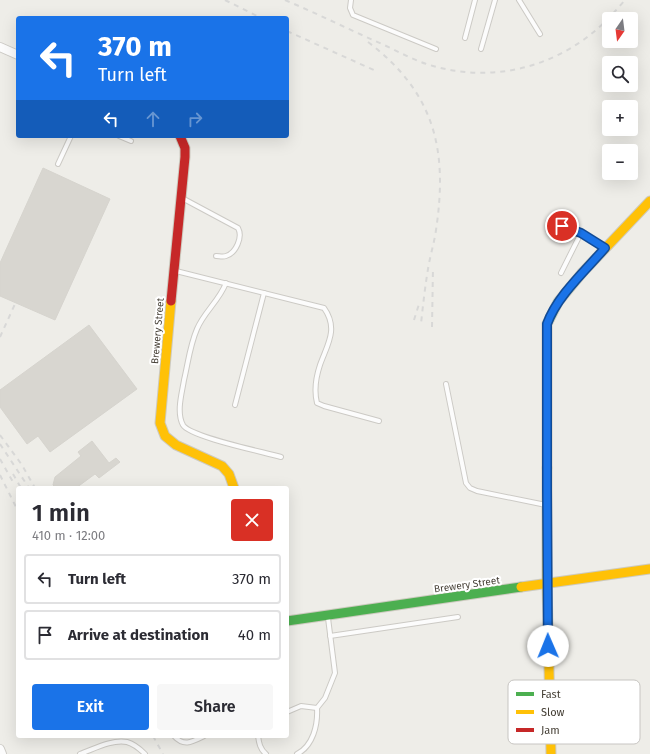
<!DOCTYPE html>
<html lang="en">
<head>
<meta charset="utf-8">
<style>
  :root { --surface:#fff; --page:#f7f7f7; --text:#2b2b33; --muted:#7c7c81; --line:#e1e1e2; --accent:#1a73e8 }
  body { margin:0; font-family:"Fira Sans",sans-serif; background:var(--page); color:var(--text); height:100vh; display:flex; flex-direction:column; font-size:15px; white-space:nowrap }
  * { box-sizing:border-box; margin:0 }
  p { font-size:13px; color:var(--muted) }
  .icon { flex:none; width:22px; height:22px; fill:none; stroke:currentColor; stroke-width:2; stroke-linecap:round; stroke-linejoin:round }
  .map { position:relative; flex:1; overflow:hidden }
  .details { position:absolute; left:16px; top:486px; width:273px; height:252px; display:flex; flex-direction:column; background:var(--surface); border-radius:4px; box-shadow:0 4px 16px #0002 }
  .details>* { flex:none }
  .guide { position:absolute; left:16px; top:16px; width:273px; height:122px; border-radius:4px; box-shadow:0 4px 16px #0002; background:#1a73e8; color:#fff; overflow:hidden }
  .needle { width:26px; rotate:194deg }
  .fabs { position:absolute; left:602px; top:12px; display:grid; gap:8px }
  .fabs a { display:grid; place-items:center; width:36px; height:36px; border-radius:4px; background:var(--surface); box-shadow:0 4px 16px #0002; font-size:20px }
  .pin { position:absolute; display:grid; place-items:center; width:34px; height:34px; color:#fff; margin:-17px; border:2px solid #fff; border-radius:50%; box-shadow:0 1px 4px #0007 }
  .me { position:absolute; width:44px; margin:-22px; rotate:359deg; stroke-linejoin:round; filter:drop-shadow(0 0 3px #0008) }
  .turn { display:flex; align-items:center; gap:14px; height:84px; padding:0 16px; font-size:18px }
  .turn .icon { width:52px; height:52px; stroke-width:2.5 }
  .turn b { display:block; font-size:28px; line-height:34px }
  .lanes { display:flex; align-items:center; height:38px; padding:0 16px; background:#0003; justify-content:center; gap:20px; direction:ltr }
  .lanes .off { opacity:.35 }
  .round { display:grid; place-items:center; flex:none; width:42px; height:42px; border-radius:4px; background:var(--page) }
  .headline { display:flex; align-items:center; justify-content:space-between; height:68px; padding:0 16px }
  h1 { font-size:24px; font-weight:600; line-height:30px }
  .primary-button { display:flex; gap:8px; margin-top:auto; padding:8px 16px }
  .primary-button a { flex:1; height:46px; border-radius:4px; background:var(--accent); color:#fff; font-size:16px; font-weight:600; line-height:46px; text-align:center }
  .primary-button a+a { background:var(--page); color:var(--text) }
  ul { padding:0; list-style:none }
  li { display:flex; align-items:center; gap:12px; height:50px; margin:0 8px 6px; padding:0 8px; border:2px solid var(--line); border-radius:4px }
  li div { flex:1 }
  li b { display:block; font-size:15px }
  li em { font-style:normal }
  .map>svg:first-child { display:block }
  .building { fill:#d8d6d0; stroke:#d6d4ce }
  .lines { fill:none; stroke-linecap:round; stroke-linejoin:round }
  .lane-casing { stroke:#cccac5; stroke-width:6 }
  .street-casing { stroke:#cccac5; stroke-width:10 }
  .fast-casing { stroke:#cdcabf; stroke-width:11 }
  .slow-casing { stroke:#cdcabf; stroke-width:11 }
  .jam-casing { stroke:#cdcabf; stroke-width:11 }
  .lane { stroke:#fcfcfc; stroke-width:4 }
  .street { stroke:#fcfcfc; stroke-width:8 }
  .fast { stroke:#4caf50; stroke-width:9 }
  .slow { stroke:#ffc107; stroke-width:9 }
  .jam { stroke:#c62828; stroke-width:9 }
  .rail { stroke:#d8d8d7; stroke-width:2; stroke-dasharray:5 5; stroke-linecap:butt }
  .route-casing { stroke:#114b97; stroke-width:10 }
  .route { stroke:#1a73e8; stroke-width:7 }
  .labels { text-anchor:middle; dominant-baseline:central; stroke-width:4; stroke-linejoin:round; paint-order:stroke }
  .street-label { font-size:10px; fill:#443e34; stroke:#fff }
  .key { fill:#fff; stroke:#c7c5c2; stroke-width:1 }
  .key-label { font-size:11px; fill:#443e34 }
</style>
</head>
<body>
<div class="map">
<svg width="650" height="754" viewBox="0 0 650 754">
  <rect width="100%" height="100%" fill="#eeede8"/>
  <g class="building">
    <polygon points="43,168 110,199 55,320 0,296 0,263"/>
    <polygon points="89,325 137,389 50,452 38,436 27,444 0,407 0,390"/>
    <polygon points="92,441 109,463 116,458 120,462 99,478 95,474 76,488 56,488 53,485 55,477 81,456 78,452"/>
  </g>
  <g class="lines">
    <defs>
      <g id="lane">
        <polyline points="351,0 350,8 353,15 436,49"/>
        <polyline points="519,0 540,34"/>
        <polyline points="465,38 475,0"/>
        <polyline points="481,49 495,0"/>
        <polyline points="119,136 131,141"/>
        <polyline points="58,164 71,136"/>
        <path d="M182,198L238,228C243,237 236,253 226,256C223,257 219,256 216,256"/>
        <polyline points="550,221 581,233 604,248"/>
        <path d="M176,271L324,308C339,329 327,345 320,365C316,377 314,391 317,403L324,406L379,421"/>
        <polyline points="561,273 581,233"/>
        <path d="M226,283C219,301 204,312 197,329C190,345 188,363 184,380C182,393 176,412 183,425C190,437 264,452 281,457"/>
        <polyline points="446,384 466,483 470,488 477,491 546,505"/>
        <polyline points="235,405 264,293"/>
        <polyline points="330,636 458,617"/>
        <polyline points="287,712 301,706 317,708"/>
        <path d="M174,736C184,747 192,742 204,736"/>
        <path d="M258,736C259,743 260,749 266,754"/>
        <path d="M80,754C94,749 112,739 127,742C134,744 140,749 145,754"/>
        <path d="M297,754C313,746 318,725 317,708L325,698L335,673L328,618"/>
      </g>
      <g id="street">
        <polyline points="0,47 18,55"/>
        <polyline points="0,749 2,754"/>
      </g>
      <g id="fast">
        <polyline points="547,468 547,324 558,302 582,273"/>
        <polyline points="287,621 521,587"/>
      </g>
      <g id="slow">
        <polyline points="582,273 650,201"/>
        <polyline points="171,301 160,423 165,436 176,445 222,466 229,474 234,488"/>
        <polyline points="547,468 547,584 551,754"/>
        <polyline points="521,587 650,569"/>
      </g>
      <polyline id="jam" points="171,301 185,157 185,148 180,136"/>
    </defs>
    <use href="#lane" class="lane-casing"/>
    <use href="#street" class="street-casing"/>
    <use href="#fast" class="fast-casing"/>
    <use href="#slow" class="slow-casing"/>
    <use href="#jam" class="jam-casing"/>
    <use href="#lane" class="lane"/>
    <use href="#street" class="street"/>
    <use href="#fast" class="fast"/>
    <use href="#slow" class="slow"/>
    <use href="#jam" class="jam"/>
    <g class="rail">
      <polyline points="225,0 261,18"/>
      <path d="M285,0C318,14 350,30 382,44C399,52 415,61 433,66C486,81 541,71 586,38C601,27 613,14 625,0"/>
      <polyline points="287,31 376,71"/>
      <path d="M368,42C435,93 448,150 436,230C434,244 430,256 428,269C425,287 423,305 421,324"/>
      <polyline points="414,320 419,304"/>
      <polyline points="432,327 433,267"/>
      <polyline points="0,337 15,304"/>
      <polyline points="0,435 22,465 35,488"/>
      <polyline points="0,444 29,488"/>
      <polyline points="0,459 13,482"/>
      <polyline points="13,474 21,488"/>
      <polyline points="0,475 18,511"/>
      <polyline points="153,736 163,754"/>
    </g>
  </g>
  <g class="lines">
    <defs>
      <path id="route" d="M548,646L547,490V324C557,296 585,271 605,248L581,233L562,226"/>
    </defs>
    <use href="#route" class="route-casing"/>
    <use href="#route" class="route"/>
  </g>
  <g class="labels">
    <g class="street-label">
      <text transform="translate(158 331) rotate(-85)">Brewery Street</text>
      <text transform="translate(467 585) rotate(-8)">Brewery Street</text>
    </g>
  </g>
  <rect x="508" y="680" width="132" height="64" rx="6" class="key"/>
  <rect x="516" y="692" width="18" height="4" fill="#4caf50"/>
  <rect x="516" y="710" width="18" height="4" fill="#ffc107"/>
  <rect x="516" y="728" width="18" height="4" fill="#c62828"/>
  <g class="key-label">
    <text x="541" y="698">Fast</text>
    <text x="541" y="716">Slow</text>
    <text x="541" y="734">Jam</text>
  </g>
</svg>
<div class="fabs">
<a><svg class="needle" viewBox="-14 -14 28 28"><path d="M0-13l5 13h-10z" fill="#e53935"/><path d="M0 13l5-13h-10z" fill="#7c7c81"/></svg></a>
<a><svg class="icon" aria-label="search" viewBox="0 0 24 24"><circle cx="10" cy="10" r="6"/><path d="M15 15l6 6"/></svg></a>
<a>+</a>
<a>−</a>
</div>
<div class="pin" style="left:562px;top:226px;background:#d93025"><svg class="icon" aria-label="arrive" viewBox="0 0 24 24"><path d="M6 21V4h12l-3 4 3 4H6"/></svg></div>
<svg class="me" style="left:548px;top:646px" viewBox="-20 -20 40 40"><circle r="19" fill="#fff"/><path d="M0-13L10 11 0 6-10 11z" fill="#1a73e8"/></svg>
<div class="guide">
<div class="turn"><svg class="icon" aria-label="left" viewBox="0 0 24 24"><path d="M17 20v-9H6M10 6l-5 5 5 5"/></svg><div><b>370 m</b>Turn left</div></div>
<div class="lanes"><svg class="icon" aria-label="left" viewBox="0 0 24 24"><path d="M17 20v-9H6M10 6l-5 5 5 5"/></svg><svg class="icon off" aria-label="ahead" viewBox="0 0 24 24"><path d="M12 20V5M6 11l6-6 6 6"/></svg><svg class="icon off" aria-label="right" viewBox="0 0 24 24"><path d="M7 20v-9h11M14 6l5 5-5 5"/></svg></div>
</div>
<section class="details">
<div class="headline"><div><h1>1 min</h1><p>410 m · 12:00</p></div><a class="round" style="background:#d93025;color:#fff"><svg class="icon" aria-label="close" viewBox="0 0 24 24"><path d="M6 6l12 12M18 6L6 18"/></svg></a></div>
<ul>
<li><svg class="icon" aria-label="left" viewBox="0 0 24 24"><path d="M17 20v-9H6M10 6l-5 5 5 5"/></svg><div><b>Turn left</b></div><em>370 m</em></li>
<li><svg class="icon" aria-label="arrive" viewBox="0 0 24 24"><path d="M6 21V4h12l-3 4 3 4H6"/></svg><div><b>Arrive at destination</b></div><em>40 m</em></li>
</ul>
<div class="primary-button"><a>Exit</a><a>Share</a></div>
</section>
</div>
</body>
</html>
